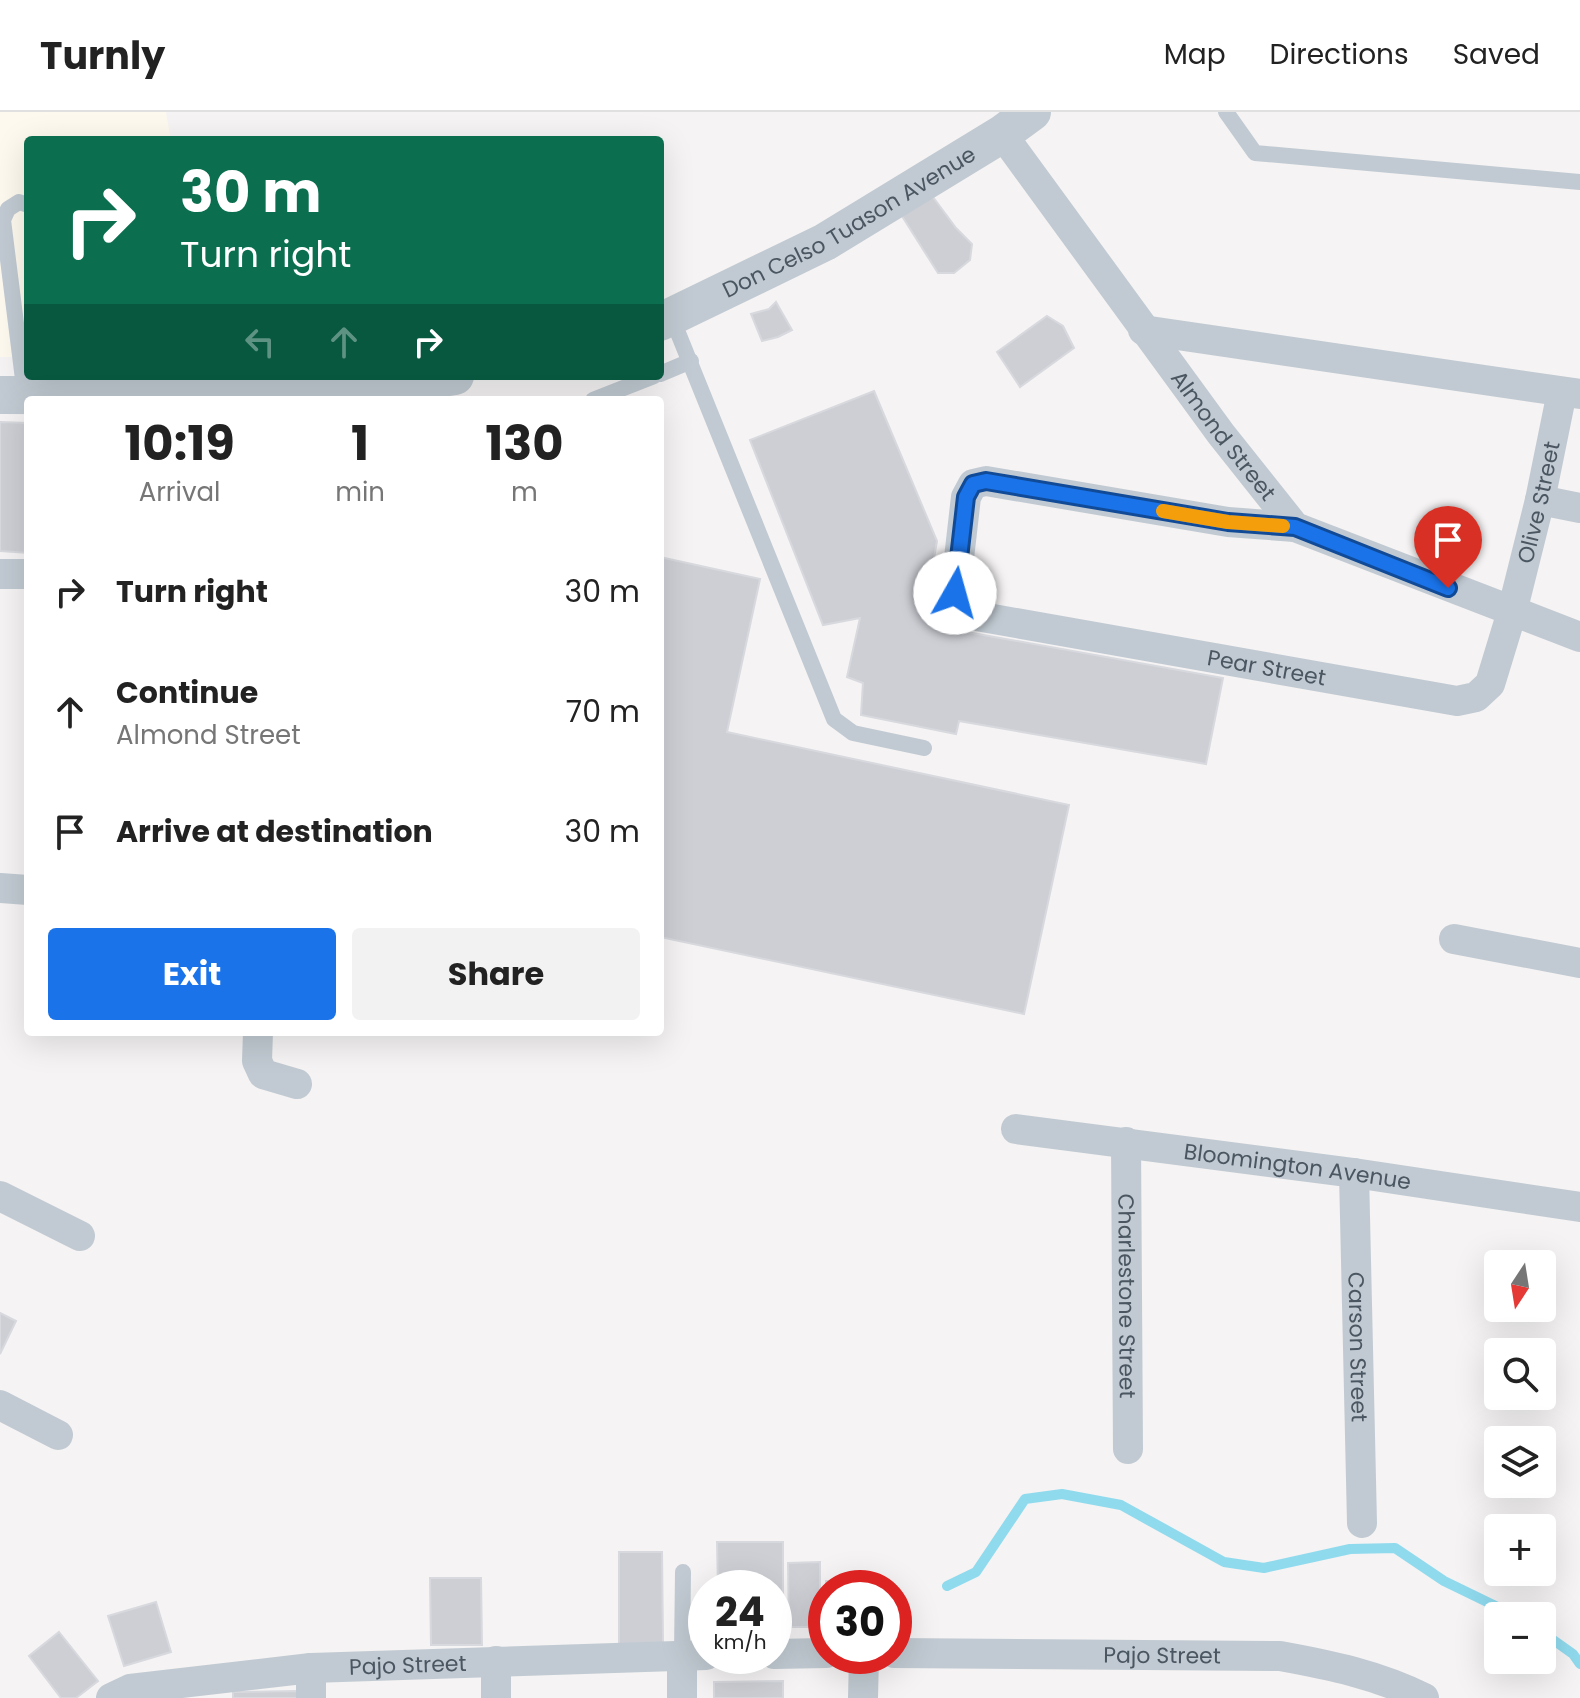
<!DOCTYPE html>
<html lang="en">
<head>
<meta charset="utf-8">
<style>
  :root { --surface:#fff; --page:#f2f2f2; --text:#222; --muted:#767676; --line:#e0e0e0; --accent:#1a73e8 }
  body { margin:0; font-family:Poppins,sans-serif; background:var(--page); color:var(--text); height:100vh; display:flex; flex-direction:column; font-size:30px; white-space:nowrap }
  * { box-sizing:border-box; margin:0 }
  p { font-size:26px; color:var(--muted) }
  .icon { flex:none; width:44px; height:44px; fill:none; stroke:currentColor; stroke-width:2; stroke-linecap:round; stroke-linejoin:round }
  .map { position:relative; flex:1; overflow:hidden }
  .side { position:absolute; left:24px; top:284px; width:640px; height:640px; display:flex; flex-direction:column; background:var(--surface); border-radius:8px; box-shadow:0 8px 32px #0002 }
  .side>* { flex:none }
  .top-card { position:absolute; left:24px; top:24px; width:640px; height:244px; border-radius:8px; box-shadow:0 8px 32px #0002; background:#0b6e4f; color:#fff; overflow:hidden }
  .needle { width:52px; rotate:192deg }
  .fabs { position:absolute; left:1484px; top:1138px; display:grid; gap:16px }
  .fabs a { display:grid; place-items:center; width:72px; height:72px; border-radius:8px; background:var(--surface); box-shadow:0 8px 32px #0002; font-size:40px }
  .speed { position:absolute; left:688px; top:1458px; display:flex; gap:16px; font-size:40px; font-weight:700; text-align:center }
  .speed>* { display:grid; place-content:center; width:104px; height:104px; border-radius:50%; background:var(--surface); box-shadow:0 8px 32px #0002; line-height:1 }
  .speed small { font-size:20px; font-weight:400 }
  .speed .limit { border:12px solid #d22; background:#fff; color:#111 }
  .pin { position:absolute; display:grid; place-items:center; width:68px; height:68px; color:#fff; margin:-82px -34px; border-radius:50% 50% 50% 0; rotate:-45deg; box-shadow:0 0 8px #0007 }
  .pin .icon { rotate:45deg }
  .me { position:absolute; width:88px; margin:-44px; rotate:7deg; stroke-linejoin:round; filter:drop-shadow(0 0 6px #0008) }
  .turn { display:flex; align-items:center; gap:28px; height:168px; padding:0 24px; font-size:36px }
  .turn .icon { width:104px; height:104px; stroke-width:2.5 }
  .turn b { display:block; font-size:56px; line-height:68px }
  .lanes { display:flex; align-items:center; height:76px; padding:0 24px; background:#0003; justify-content:center; gap:40px; direction:ltr }
  .lanes .off { opacity:.35 }
  .eta { display:flex; justify-content:space-evenly; align-items:center; height:136px; text-align:center }
  .eta b { font-size:48px; font-weight:700; line-height:56px }
  .primary-button { display:flex; gap:16px; margin-top:auto; padding:16px 24px }
  .primary-button a { flex:1; height:92px; border-radius:8px; background:var(--accent); color:#fff; font-size:32px; font-weight:700; line-height:92px; text-align:center }
  .primary-button a+a { background:var(--page); color:var(--text) }
  ul { padding:0; list-style:none }
  li { display:flex; align-items:center; gap:24px; height:120px; padding:0 24px }
  li div { flex:1 }
  li b { display:block; font-size:30px }
  li em { font-style:normal }
  header { display:flex; align-items:center; gap:48px; box-sizing:border-box; height:112px; padding:0 40px; background:var(--surface); border-bottom:2px solid var(--line) }
  header strong { font-size:38px }
  nav { display:flex; gap:44px; margin-inline-start:auto; font-size:28px }
  .map>svg:first-child { display:block }
  .commercial { fill:#fdf9ef }
  .lines { fill:none; stroke-linecap:round; stroke-linejoin:round }
  .stream { stroke:#90daee; stroke-width:10 }
  .building { fill:#cdcfd5; stroke:#d7d9de; stroke-width:2 }
  .service { stroke:#c1cad2; stroke-width:16 }
  .minor { stroke:#c1cad2; stroke-width:30 }
  .tertiary { stroke:#c1cad2; stroke-width:38 }
  .route-casing { stroke:#114b97; stroke-width:20 }
  .route { stroke:#1a73e8; stroke-width:14 }
  .slow { stroke:#f59e0b; stroke-width:14 }
  .labels { text-anchor:middle; dominant-baseline:central; stroke-width:6; stroke-linejoin:round; paint-order:stroke }
  .street-label { font-size:22px; fill:#4a5661; stroke:#fff }
</style>
</head>
<body>
<header>
<strong>Turnly</strong>
<nav><a>Map</a><a>Directions</a><a>Saved</a></nav>
</header>
<div class="map">
<svg width="1580" height="1586" viewBox="0 0 1580 1586">
  <rect width="100%" height="100%" fill="#f5f3f3"/>
  <polygon class="commercial" points="0,0 166,0 171,28 28,28 28,245 0,245"/>
  <g class="lines">
    <g class="stream">
      <polyline points="947,1474 976,1460 1025,1387 1062,1382 1121,1393 1224,1450 1264,1456 1350,1437 1395,1436 1444,1469 1516,1504"/>
      <polyline points="1542,1520 1573,1542 1580,1552"/>
    </g>
  </g>
  <g class="building">
    <polygon points="933,85 956,116 972,132 970,148 954,161 938,161 900,101"/>
    <polygon points="776,190 792,218 778,225 762,229 751,202 769,197"/>
    <polygon points="1047,204 1063,214 1074,236 1020,275 997,240"/>
    <polygon points="874,279 937,429 929,474 939,502 967,520 1223,566 1206,652 959,609 956,622 861,603 863,571 847,565 860,506 823,513 750,328"/>
    <polygon points="0,310 28,311 28,441 0,439"/>
    <polygon points="660,445 760,467 727,620 1069,693 1024,902 660,825"/>
    <polygon points="0,1201 16,1209 0,1242"/>
    <polygon points="717,1430 783,1430 783,1481 774,1481 774,1476 718,1476"/>
    <polygon points="619,1440 662,1440 663,1532 619,1532"/>
    <polygon points="820,1450 820,1515 789,1515 788,1451"/>
    <polygon points="430,1466 481,1466 482,1533 431,1533"/>
    <polygon points="826,1469 860,1469 860,1476 826,1476 826,1531"/>
    <polygon points="156,1490 171,1540 124,1554 108,1504"/>
    <polygon points="59,1520 98,1569 76,1586 61,1586 29,1544"/>
    <polygon points="783,1569 783,1586 714,1586 714,1570"/>
    <polygon points="298,1579 298,1586 233,1586 233,1580"/>
  </g>
  <g class="lines">
    <g class="service">
      <polyline points="1226,0 1255,41 1580,70"/>
      <polyline points="672,206 834,607 853,621 924,636"/>
      <polyline points="660,262 691,249"/>
      <polyline points="25,283 3,108 8,97 19,90 28,93"/>
      <polyline points="593,288 654,264"/>
      <polyline points="682,1543 683,1460"/>
    </g>
    <g class="minor">
      <path id="s1" d="M1002,22L1221,322L1295,415L1580,525"/>
      <polyline points="1143,218 1580,282"/>
      <polyline points="1540,388 1580,396"/>
      <path id="s2" d="M1295,415L1228,410L986,369L973,372L966,385L955,481L957,493L965,502L1457,589L1476,585L1490,572L1512,500L1540,388L1562,280"/>
      <polyline points="0,462 28,462"/>
      <polyline points="0,776 28,778"/>
      <polyline points="1454,827 1580,851"/>
      <polyline points="258,920 257,949 263,962 297,972"/>
      <path id="s3" d="M1016,1017L1354,1061L1580,1095"/>
      <path id="s4" d="M1126,1030L1128,1337"/>
      <path id="s5" d="M1354,1061L1362,1411"/>
      <polyline points="0,1084 80,1124"/>
      <polyline points="0,1293 58,1323"/>
      <path id="s6" d="M894,1541L1280,1544C1330,1553 1378,1563 1424,1586"/>
      <polyline points="774,1542 826,1541"/>
      <polyline points="496,1549 496,1586"/>
      <polyline points="311,1556 311,1586"/>
      <path id="s7" d="M111,1586L130,1577L311,1556L706,1543"/>
      <polyline points="682,1586 682,1543"/>
      <polyline points="863,1586 864,1544"/>
    </g>
    <g class="tertiary">
      <path id="s8" d="M660,210L825,130L1002,22L1032,0"/>
      <polyline points="0,283 326,284 455,264"/>
    </g>
  </g>
  <g class="lines">
    <defs>
      <polyline id="route" points="955,481 966,385 973,372 986,369 1228,410 1295,415 1448,476"/>
    </defs>
    <use href="#route" class="route-casing"/>
    <use href="#route" class="route"/>
    <polyline class="slow" points="1163,399 1228,410 1283,414"/>
  </g>
  <g class="labels">
    <g class="street-label">
      <text stroke="none"><textPath href="#s8" startOffset="214">Don Celso Tuason Avenue</textPath></text>
      <text stroke="none"><textPath href="#s1" startOffset="374">Almond Street</textPath></text>
      <text stroke="none"><textPath href="#s2" startOffset="1188">Olive Street</textPath></text>
      <text stroke="none"><textPath href="#s2" startOffset="768">Pear Street</textPath></text>
      <text stroke="none"><textPath href="#s3" startOffset="284">Bloomington Avenue</textPath></text>
      <text stroke="none"><textPath href="#s4" startOffset="154">Charlestone Street</textPath></text>
      <text stroke="none"><textPath href="#s5" startOffset="174">Carson Street</textPath></text>
      <text stroke="none"><textPath href="#s6" startOffset="268">Pajo Street</textPath></text>
      <text stroke="none"><textPath href="#s7" startOffset="300">Pajo Street</textPath></text>
    </g>
  </g>
</svg>
<div class="fabs">
<a><svg class="needle" viewBox="-14 -14 28 28"><path d="M0-13l5 13h-10z" fill="#e53935"/><path d="M0 13l5-13h-10z" fill="#767676"/></svg></a>
<a><svg class="icon" aria-label="search" viewBox="0 0 24 24"><circle cx="10" cy="10" r="6"/><path d="M15 15l6 6"/></svg></a>
<a><svg class="icon" aria-label="layers" viewBox="0 0 24 24"><path d="M12 4l9 5-9 5-9-5zM3 14l9 5 9-5"/></svg></a>
<a>+</a>
<a>−</a>
</div>
<div class="speed"><div>24<small>km/h</small></div><div class="limit">30</div></div>
<div class="pin" style="left:1448px;top:476px;background:#d93025"><svg class="icon" aria-label="arrive" viewBox="0 0 24 24"><path d="M6 21V4h12l-3 4 3 4H6"/></svg></div>
<svg class="me" style="left:955px;top:481px" viewBox="-20 -20 40 40"><circle r="19" fill="#fff"/><path d="M0-13L10 11 0 6-10 11z" fill="#1a73e8"/></svg>
<div class="top-card">
<div class="turn"><svg class="icon" aria-label="right" viewBox="0 0 24 24"><path d="M7 20v-9h11M14 6l5 5-5 5"/></svg><div><b>30 m</b>Turn right</div></div>
<div class="lanes"><svg class="icon off" aria-label="left" viewBox="0 0 24 24"><path d="M17 20v-9H6M10 6l-5 5 5 5"/></svg><svg class="icon off" aria-label="ahead" viewBox="0 0 24 24"><path d="M12 20V5M6 11l6-6 6 6"/></svg><svg class="icon" aria-label="right" viewBox="0 0 24 24"><path d="M7 20v-9h11M14 6l5 5-5 5"/></svg></div>
</div>
<section class="side">
<div class="eta">
<div><b>10:19</b><p>Arrival</p></div>
<div><b>1</b><p>min</p></div>
<div><b>130</b><p>m</p></div>
</div>
<ul>
<li><svg class="icon" aria-label="right" viewBox="0 0 24 24"><path d="M7 20v-9h11M14 6l5 5-5 5"/></svg><div><b>Turn right</b></div><em>30 m</em></li>
<li><svg class="icon" aria-label="ahead" viewBox="0 0 24 24"><path d="M12 20V5M6 11l6-6 6 6"/></svg><div><b>Continue</b><p>Almond Street</p></div><em>70 m</em></li>
<li><svg class="icon" aria-label="arrive" viewBox="0 0 24 24"><path d="M6 21V4h12l-3 4 3 4H6"/></svg><div><b>Arrive at destination</b></div><em>30 m</em></li>
</ul>
<div class="primary-button"><a>Exit</a><a>Share</a></div>
</section>
</div>
</body>
</html>
